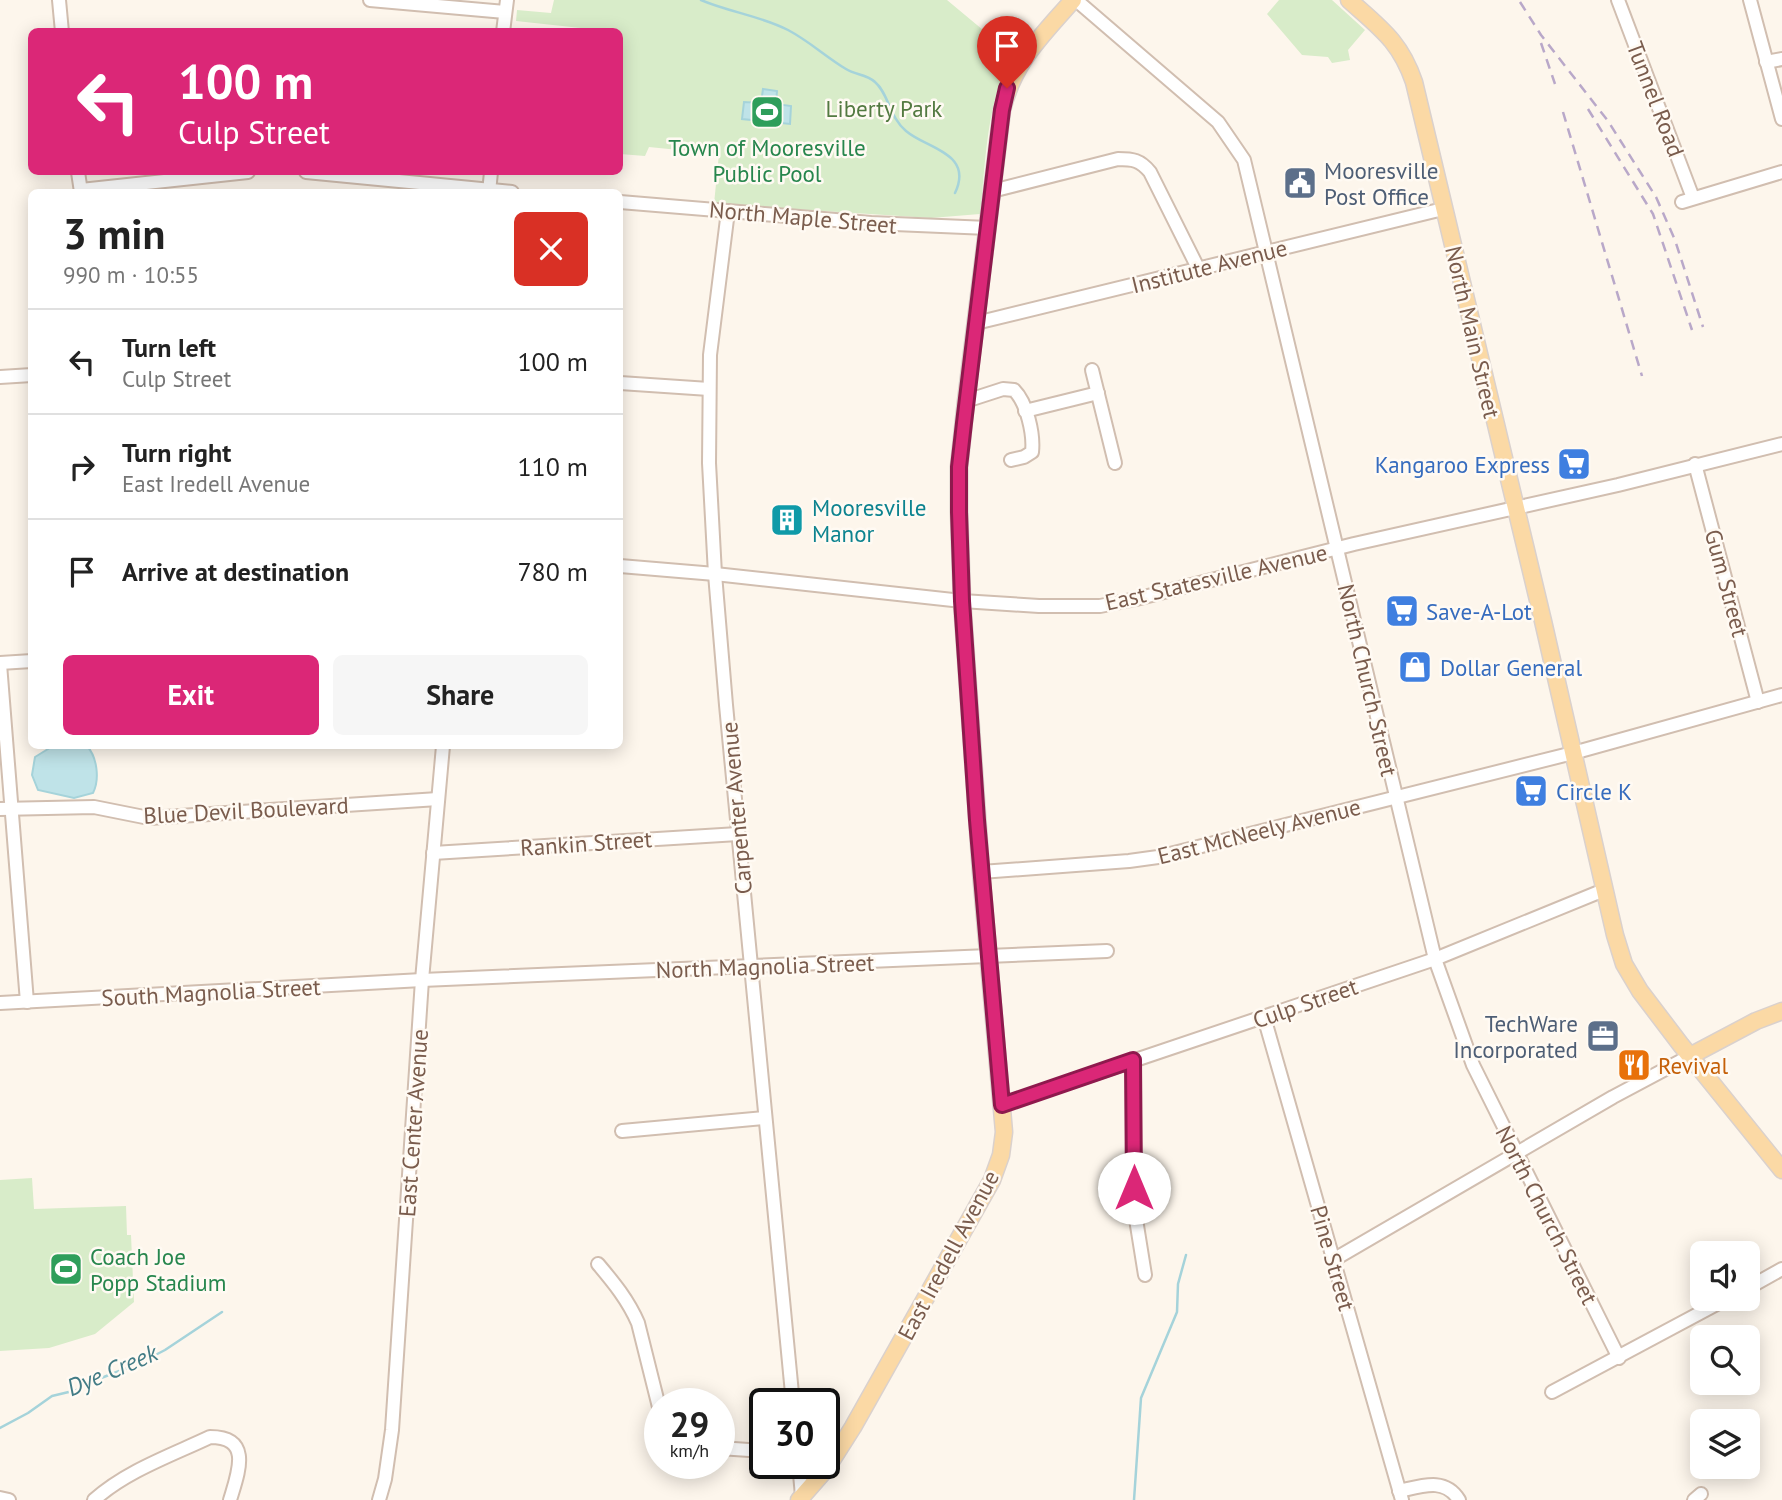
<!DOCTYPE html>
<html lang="en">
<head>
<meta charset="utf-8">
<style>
  :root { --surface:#fff; --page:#f6f6f6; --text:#222; --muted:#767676; --line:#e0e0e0; --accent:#db2777 }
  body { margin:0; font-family:"PT Sans",sans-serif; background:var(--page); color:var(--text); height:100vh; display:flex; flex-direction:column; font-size:26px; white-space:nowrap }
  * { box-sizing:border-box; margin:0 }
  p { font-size:23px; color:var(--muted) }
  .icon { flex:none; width:38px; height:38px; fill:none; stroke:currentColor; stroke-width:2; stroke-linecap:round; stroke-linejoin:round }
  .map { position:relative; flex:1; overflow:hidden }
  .side { position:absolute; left:28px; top:189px; width:595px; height:560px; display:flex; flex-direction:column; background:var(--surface); border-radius:10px; box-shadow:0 4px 18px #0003 }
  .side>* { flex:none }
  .top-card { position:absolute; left:28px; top:28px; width:595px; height:147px; border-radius:10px; box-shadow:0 4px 18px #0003; background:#db2777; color:#fff; overflow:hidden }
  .fabs { position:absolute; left:1690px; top:1241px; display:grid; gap:14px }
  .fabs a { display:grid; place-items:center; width:70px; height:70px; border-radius:10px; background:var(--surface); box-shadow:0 4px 18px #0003; font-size:35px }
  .speed { position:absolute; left:644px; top:1388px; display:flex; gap:14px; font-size:35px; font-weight:700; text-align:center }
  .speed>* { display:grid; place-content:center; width:91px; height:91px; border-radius:50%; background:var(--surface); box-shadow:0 4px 18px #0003; line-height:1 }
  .speed small { font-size:18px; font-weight:400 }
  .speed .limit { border:4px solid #111; border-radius:10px; background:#fff; color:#111 }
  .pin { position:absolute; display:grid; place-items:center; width:60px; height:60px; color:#fff; margin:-72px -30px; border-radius:50% 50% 50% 0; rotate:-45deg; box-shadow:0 0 7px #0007 }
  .pin .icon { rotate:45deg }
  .me { position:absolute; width:77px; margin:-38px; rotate:0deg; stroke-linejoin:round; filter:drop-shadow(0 0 5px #0008) }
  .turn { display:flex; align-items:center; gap:24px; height:147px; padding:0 35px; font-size:32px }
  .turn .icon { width:91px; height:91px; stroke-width:2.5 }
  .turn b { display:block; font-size:49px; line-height:60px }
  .round { display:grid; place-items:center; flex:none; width:74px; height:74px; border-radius:10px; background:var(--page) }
  .overview { display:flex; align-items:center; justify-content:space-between; height:119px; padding:0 35px }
  h1 { font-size:42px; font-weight:800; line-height:52px }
  .button { display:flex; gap:14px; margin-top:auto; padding:14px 35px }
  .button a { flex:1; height:80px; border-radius:10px; background:var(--accent); color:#fff; font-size:28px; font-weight:800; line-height:80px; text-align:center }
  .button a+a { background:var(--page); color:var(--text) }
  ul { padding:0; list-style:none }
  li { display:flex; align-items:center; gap:21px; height:105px; padding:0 35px; border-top:2px solid var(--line) }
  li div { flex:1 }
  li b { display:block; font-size:26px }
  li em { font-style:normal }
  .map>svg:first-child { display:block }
  .green { fill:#d8ecc9 }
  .water { fill:#bfe3e8; stroke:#a5d3da; stroke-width:2 }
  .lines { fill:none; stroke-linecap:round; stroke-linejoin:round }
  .stream { stroke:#a5d3da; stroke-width:2.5 }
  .minor-casing { stroke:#d1beb0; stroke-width:16 }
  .major-casing { stroke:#dad1cd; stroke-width:19 }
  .minor { stroke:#fff; stroke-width:12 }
  .major { stroke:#fbd9a5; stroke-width:16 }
  .rail { stroke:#b9a8c9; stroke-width:2.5; stroke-dasharray:10 7; stroke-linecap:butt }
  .route-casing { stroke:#8e194d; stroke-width:18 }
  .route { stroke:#db2777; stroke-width:12 }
  .labels { text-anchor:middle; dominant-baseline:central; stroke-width:5; stroke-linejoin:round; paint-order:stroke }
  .street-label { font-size:23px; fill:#7a5c4d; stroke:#fffaf3 }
  .park-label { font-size:23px; fill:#537a41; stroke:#fffaf3 }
  .leisure-label { font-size:23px; fill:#27864d; stroke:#fffaf3 }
  .service-label { font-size:23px; fill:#4e5e75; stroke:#fffaf3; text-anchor:start }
  .shop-label { font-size:23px; fill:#366cbe; stroke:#fffaf3; text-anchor:start }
  .culture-label { font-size:23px; fill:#0d838f; stroke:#fffaf3; text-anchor:start }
  .food-label { font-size:23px; fill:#c56008; stroke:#fffaf3; text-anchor:start }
  .water-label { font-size:24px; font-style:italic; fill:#437c86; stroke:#fffaf3 }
</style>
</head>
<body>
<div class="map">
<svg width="1782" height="1500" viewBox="0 0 1782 1500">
  <rect width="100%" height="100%" fill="#fdf6ec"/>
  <g class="green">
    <path d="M554,0H947L1013,55C986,100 986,162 980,214L931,218L714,204L719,154L649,147L645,156L620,154V32L590,31V29L516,21L517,10L551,13Z"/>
    <polygon points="1279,0 1332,0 1365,30 1348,50 1350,60 1332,63 1328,57 1302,55 1267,14"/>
    <polygon points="32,1178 34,1209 126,1206 127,1235 131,1235 134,1302 95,1334 49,1348 0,1351 0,1180"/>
  </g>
  <g class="water">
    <polygon points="763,89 777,91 776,104 791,106 790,124 742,119 744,102 761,103"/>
    <path d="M53,746H87C97,757 100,779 93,793L74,798L38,790L32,775L35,757Z"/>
  </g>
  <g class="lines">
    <g class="stream">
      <path d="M701,0C729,12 761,16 788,30C809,41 826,57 846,69C855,75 867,74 875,82C889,94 889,117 906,131C927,149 974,153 955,193"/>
      <polyline points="0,1428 28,1413 52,1396 77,1390 96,1380 140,1363 165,1350 222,1312"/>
      <polyline points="1134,1500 1141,1398 1177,1312 1178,1284 1186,1255"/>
    </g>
    <defs>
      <g id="minor">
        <polyline points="59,0 62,32"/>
        <polyline points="370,0 505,12"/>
        <polyline points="1076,0 1218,122 1244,160 1435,959 1473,1065 1619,1358"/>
        <polyline points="1618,0 1693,198"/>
        <polyline points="1750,0 1782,119"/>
        <polyline points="503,32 507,0"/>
        <polyline points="1766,62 1782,59"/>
        <polyline points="78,172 81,192"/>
        <polyline points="306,172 512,192"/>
        <polyline points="81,190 248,172"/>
        <path d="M992,191L1118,159C1133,159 1140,160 1150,172L1198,268"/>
        <polyline points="489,192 491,172"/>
        <polyline points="620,202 871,223 988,228"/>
        <polyline points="1682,202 1782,172"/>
        <polyline points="728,211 710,355 709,463 715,574 726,705 793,1404"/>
        <polyline points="976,323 1443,209"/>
        <polyline points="1092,370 1115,463"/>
        <polyline points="0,377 32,375"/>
        <polyline points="620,383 709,389"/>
        <path d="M966,401L1003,389L1014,390C1027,403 1034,434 1032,452L1024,457L1011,460"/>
        <polyline points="1025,411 1098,393"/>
        <polyline points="1695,464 1758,702"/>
        <polyline points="620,566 715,574 962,601 1039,606 1100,606 1136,599 1354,544 1618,485 1782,444"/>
        <polyline points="0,663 32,661"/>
        <polyline points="0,664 27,1002"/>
        <polyline points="0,809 94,807 149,818 438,799"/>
        <polyline points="433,853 738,834"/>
        <polyline points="981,872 1129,861 1158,857 1573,753 1782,695"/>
        <polyline points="0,1003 422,980 1107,951"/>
        <polyline points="1264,1017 1402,1500"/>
        <polyline points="1133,1060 1135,1213 1145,1275"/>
        <polyline points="1002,1105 1435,959 1604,890"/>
        <polyline points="622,1131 765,1118"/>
        <polyline points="1333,1260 1613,1097 1690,1056"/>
        <path d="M598,1264C614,1283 628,1300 638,1323L660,1411"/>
        <polyline points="1748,1288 1782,1269"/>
        <polyline points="1552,1392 1728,1298"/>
        <polyline points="719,1448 765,1451"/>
        <polyline points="799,1463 802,1496"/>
        <path d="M1399,1491C1422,1486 1445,1477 1459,1500"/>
        <polyline points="0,1498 9,1500"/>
        <path d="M94,1500C126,1471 172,1455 210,1437C253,1437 238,1473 230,1500"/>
        <polyline points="379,1500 385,1479 392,1430 422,980 443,746"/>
        <polyline points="1694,1500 1701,1494"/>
      </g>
      <g id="major">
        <path d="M1349,0C1380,28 1400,41 1414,82L1543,621L1615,935L1624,964L1640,991L1681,1045L1782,1170"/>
        <polyline points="1690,1056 1756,1021 1782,1011"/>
        <path d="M799,1500L827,1468L853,1427L992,1180L1001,1155L1004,1132L981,872L962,601L959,511V467L966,401L1002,110C1014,61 1041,37 1073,0"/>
      </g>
    </defs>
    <use href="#minor" class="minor-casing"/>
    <use href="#major" class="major-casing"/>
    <use href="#minor" class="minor"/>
    <use href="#major" class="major"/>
    <g class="rail">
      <polyline points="1520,2 1541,35 1608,121 1656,197 1675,240 1703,327"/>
      <polyline points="1541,43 1555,84"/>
      <polyline points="1588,109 1653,214 1692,330"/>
      <polyline points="1563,112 1642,376"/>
    </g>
  </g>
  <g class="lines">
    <defs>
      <polyline id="route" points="1007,88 1002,110 964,423 959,467 959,512 962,601 977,820 1002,1105 1133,1060 1134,1188"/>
    </defs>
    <use href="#route" class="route-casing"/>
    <use href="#route" class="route"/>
  </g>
  <defs>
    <symbol id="stadium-square" viewBox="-11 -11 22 22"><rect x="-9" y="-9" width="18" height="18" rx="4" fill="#2e9e5b" stroke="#fffaf3"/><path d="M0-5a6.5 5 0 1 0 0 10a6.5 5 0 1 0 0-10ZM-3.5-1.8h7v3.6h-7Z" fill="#fff"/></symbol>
    <symbol id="civic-square" viewBox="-11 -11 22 22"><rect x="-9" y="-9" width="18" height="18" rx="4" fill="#5c6f8a" stroke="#fffaf3"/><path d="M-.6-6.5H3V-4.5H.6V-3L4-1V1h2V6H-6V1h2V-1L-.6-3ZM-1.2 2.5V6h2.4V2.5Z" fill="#fff"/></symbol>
    <symbol id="supermarket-square" viewBox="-11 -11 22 22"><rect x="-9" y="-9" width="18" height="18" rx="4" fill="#3f7fe0" stroke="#fffaf3"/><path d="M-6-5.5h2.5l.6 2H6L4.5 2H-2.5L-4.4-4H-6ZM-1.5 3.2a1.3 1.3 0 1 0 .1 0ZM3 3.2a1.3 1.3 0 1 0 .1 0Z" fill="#fff"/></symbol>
    <symbol id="building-square" viewBox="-11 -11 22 22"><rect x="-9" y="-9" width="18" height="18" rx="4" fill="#0f9aa8" stroke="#fffaf3"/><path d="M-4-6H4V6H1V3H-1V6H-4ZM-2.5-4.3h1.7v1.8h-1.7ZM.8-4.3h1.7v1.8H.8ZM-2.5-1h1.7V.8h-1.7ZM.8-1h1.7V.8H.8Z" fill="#fff"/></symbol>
    <symbol id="shop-square" viewBox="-11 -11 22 22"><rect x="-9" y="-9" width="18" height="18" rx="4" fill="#3f7fe0" stroke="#fffaf3"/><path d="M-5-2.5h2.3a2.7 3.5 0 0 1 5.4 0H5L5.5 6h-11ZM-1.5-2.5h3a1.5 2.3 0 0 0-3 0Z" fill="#fff"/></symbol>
    <symbol id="office-square" viewBox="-11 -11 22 22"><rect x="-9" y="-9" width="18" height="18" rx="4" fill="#5c6f8a" stroke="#fffaf3"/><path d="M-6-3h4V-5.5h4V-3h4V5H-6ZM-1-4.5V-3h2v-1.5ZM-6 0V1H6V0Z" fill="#fff"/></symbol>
    <symbol id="restaurant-square" viewBox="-11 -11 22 22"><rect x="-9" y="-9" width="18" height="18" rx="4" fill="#e8710a" stroke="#fffaf3"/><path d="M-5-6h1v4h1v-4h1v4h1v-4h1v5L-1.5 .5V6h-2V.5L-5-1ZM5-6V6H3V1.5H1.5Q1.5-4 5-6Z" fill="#fff"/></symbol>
  </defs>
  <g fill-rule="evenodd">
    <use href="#stadium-square" x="748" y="93" width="38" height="38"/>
    <use href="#civic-square" x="1281" y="164" width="38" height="38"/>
    <use href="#supermarket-square" x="1555" y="445" width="38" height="38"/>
    <use href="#building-square" x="768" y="501" width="38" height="38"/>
    <use href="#supermarket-square" x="1383" y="592" width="38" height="38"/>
    <use href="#shop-square" x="1396" y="648" width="38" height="38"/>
    <use href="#supermarket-square" x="1512" y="772" width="38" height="38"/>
    <use href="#office-square" x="1584" y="1017" width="38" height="38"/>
    <use href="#restaurant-square" x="1615" y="1046" width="38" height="38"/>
    <use href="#stadium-square" x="47" y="1250" width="38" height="38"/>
  </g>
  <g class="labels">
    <g class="street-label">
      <text transform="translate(1656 99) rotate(69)">Tunnel Road</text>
      <text transform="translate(803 217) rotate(5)">North Maple Street</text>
      <text transform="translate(1209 266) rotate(-14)">Institute Avenue</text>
      <text transform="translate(1473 332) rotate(77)">North Main Street</text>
      <text transform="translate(1216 577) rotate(-13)">East Statesville Avenue</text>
      <text transform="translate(1727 583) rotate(75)">Gum Street</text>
      <text transform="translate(1368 680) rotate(77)">North Church Street</text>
      <text transform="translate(736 808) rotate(-95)">Carpenter Avenue</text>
      <text transform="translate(246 810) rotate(-3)">Blue Devil Boulevard</text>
      <text transform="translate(1259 831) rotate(-14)">East McNeely Avenue</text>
      <text transform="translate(586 843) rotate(-4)">Rankin Street</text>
      <text transform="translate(765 966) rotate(-2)">North Magnolia Street</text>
      <text transform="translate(211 992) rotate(-3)">South Magnolia Street</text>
      <text transform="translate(1305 1003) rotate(-19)">Culp Street</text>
      <text transform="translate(413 1123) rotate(-86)">East Center Avenue</text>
      <text transform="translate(1547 1215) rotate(63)">North Church Street</text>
      <text transform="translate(948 1255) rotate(-62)">East Iredell Avenue</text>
      <text transform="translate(1333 1258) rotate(74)">Pine Street</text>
    </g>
    <g class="park-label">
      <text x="884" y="108">Liberty Park</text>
    </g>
    <g class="leisure-label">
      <text x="767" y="147">Town of Mooresville<tspan x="767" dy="26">Public Pool</tspan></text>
      <text x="90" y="1256" text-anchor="start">Coach Joe<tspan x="90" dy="26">Popp Stadium</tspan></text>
    </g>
    <g class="service-label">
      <text x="1324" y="170">Mooresville<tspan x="1324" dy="26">Post Office</tspan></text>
      <text x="1578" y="1023" text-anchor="end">TechWare<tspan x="1578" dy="26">Incorporated</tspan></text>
    </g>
    <g class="shop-label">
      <text x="1550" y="464" text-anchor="end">Kangaroo Express</text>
      <text x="1426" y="611">Save-A-Lot</text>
      <text x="1440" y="667">Dollar General</text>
      <text x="1556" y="791">Circle K</text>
    </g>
    <g class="culture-label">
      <text x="812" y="507">Mooresville<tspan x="812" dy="26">Manor</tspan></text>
    </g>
    <g class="food-label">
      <text x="1658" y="1065">Revival</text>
    </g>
    <g class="water-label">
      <text transform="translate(112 1370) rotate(-23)">Dye Creek</text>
    </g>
  </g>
</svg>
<div class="fabs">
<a><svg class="icon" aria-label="sound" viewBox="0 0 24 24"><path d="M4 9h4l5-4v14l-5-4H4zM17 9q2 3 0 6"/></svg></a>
<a><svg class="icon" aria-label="search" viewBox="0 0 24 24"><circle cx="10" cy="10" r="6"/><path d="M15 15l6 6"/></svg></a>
<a><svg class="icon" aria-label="layers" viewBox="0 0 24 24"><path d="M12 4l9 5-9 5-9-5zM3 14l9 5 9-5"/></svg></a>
</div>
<div class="speed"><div>29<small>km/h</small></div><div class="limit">30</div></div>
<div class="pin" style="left:1007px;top:88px;background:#d93025"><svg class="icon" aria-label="arrive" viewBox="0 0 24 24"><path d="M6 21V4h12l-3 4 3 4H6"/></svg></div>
<svg class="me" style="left:1134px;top:1188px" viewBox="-20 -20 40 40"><circle r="19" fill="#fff"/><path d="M0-13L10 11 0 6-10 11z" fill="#db2777"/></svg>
<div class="top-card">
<div class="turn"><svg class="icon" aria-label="left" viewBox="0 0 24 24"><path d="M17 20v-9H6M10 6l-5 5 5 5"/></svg><div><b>100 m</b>Culp Street</div></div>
</div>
<section class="side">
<div class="overview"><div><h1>3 min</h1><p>990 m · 10:55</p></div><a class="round" style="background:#d93025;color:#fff"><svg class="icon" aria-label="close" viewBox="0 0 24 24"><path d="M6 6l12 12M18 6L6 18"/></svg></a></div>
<ul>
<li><svg class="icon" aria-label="left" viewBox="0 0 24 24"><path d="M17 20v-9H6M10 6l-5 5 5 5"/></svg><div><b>Turn left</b><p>Culp Street</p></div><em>100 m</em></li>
<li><svg class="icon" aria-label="right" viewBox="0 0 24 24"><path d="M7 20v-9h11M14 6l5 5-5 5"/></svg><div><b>Turn right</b><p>East Iredell Avenue</p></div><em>110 m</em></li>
<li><svg class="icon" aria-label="arrive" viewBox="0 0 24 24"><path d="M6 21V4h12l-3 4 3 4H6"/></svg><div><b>Arrive at destination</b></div><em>780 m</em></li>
</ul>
<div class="button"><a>Exit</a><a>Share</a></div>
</section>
</div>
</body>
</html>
